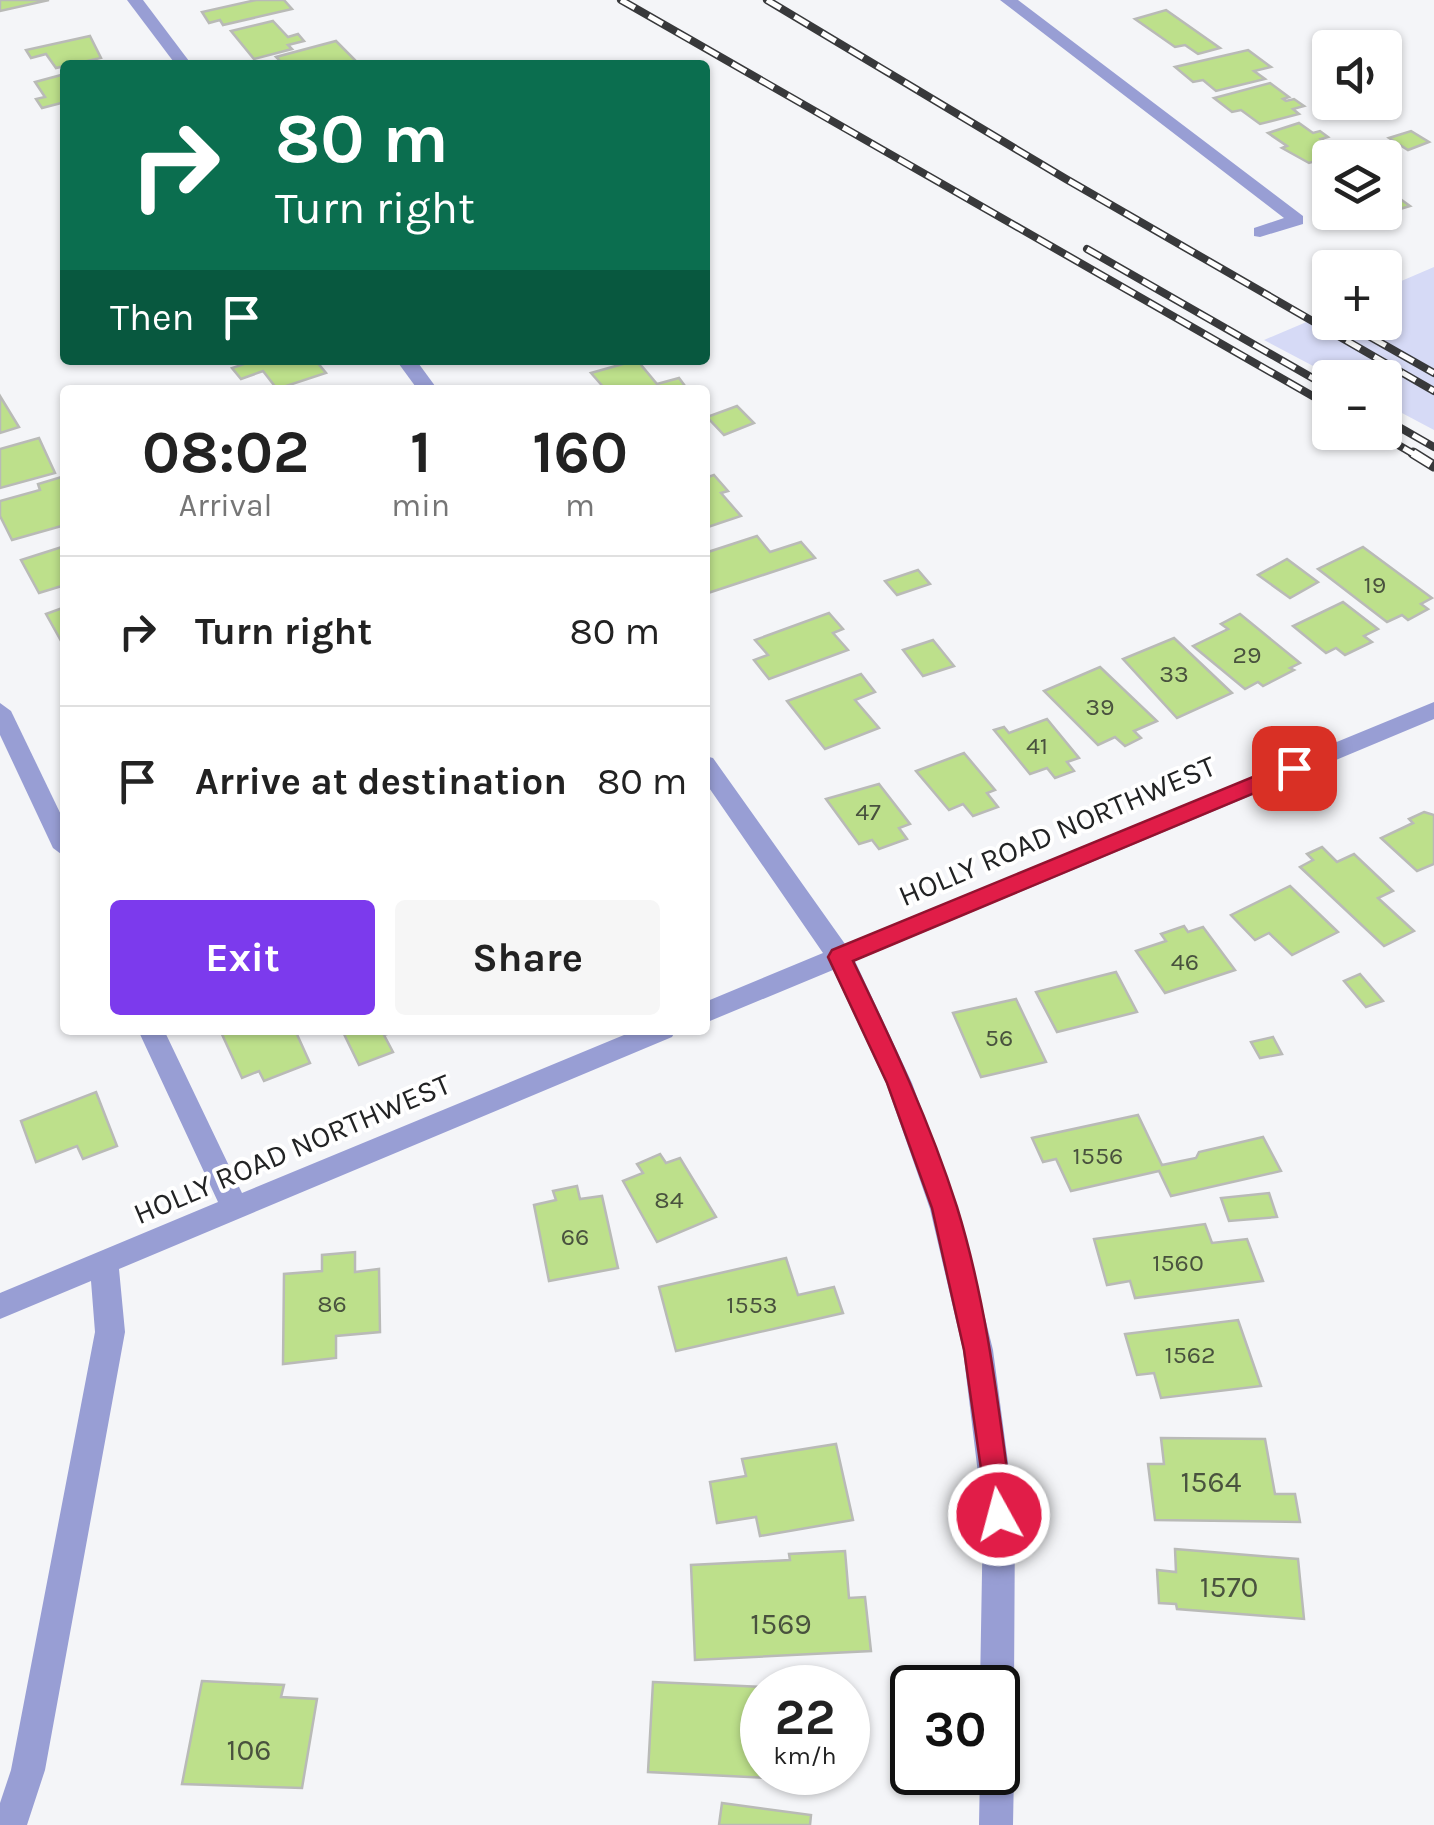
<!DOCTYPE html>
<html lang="en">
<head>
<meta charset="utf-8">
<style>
  :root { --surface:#fff; --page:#f6f6f6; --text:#222; --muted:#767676; --line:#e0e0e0; --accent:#7c3aed }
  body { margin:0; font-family:Karla,sans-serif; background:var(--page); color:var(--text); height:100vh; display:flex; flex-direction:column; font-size:38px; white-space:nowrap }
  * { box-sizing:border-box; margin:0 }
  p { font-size:32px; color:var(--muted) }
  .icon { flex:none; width:55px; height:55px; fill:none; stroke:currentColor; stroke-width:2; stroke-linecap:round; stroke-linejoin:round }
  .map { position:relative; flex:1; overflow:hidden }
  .drawer { position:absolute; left:60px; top:385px; width:650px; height:650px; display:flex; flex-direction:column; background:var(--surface); border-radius:10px; box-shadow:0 2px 8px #0004 }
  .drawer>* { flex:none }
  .banner { position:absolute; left:60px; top:60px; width:650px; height:305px; border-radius:10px; box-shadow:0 2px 8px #0004; background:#0b6e4f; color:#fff; overflow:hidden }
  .fabs { position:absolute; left:1312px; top:30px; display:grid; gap:20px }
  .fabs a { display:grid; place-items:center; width:90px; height:90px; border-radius:10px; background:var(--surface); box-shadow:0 2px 8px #0004; font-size:50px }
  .speed { position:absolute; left:740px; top:1665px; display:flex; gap:20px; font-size:50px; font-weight:700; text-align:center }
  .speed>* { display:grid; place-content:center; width:130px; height:130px; border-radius:50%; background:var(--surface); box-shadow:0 2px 8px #0004; line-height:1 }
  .speed small { font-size:25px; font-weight:400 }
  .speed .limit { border:5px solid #111; border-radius:15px; background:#fff; color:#111 }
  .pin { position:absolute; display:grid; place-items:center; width:85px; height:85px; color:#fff; margin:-42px; border-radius:20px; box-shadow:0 5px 15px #0006 }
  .me { position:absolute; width:110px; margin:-55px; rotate:353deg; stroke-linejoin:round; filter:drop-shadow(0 0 8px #0008) }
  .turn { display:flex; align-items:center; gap:35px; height:210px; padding:0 50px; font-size:45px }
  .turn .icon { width:130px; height:130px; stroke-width:2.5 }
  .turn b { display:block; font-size:70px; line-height:85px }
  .then { display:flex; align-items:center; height:95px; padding:0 50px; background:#0003; gap:20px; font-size:38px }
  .eta { display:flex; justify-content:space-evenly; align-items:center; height:170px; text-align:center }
  .eta b { font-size:60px; font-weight:700; line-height:70px }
  .action { display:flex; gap:20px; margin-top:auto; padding:20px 50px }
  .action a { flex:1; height:115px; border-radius:10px; background:var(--accent); color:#fff; font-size:40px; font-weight:700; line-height:115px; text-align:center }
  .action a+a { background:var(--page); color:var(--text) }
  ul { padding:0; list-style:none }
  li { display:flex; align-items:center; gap:30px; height:150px; padding:0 50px; border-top:2px solid var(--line) }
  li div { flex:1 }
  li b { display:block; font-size:38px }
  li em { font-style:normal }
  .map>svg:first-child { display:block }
  .green { fill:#d6daf6 }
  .building { fill:#bde08b; stroke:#b9bab7; stroke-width:2.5 }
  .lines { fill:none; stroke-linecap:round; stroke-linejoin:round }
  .minor { fill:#989ed4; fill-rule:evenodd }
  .rail-far1-casing { stroke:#38393b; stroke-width:8 }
  .rail-casing { stroke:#38393b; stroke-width:11 }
  .rail-far1 { stroke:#fff; stroke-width:5; stroke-dasharray:16; stroke-linecap:butt }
  .rail { stroke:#fff; stroke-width:8; stroke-dasharray:21; stroke-linecap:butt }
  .route { fill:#e11d48; stroke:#92132f; stroke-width:2.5 }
  .labels { text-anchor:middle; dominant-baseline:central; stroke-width:8; stroke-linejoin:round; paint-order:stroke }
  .number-label { font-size:25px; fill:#49523e }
  .street-label { font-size:30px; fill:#222324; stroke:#fff }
  .near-number-label { font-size:30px; fill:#49523e }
</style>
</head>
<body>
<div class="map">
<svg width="1434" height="1825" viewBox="0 0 1434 1825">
  <rect width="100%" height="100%" fill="#f4f5f8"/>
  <polygon class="green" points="1434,267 1434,430 1385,404 1385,378 1334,377 1264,340 1330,312 1330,322 1385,322 1385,288"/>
  <g class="building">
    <polygon points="0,0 49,0 0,11"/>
    <polygon points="256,0 284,0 292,9 223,25 220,20 209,23 202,12"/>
    <polygon points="1166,10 1220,48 1198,54 1185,45 1175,47 1135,19"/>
    <polygon points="273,21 288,37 298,34 304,41 288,45 292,49 254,59 231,31"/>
    <polygon points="90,36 101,58 56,68 46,54 31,58 26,50"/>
    <polygon points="336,41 357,62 284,65 276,57"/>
    <polygon points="1248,50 1271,67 1254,71 1265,79 1216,91 1203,80 1193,82 1175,67"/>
    <polygon points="65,74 65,102 42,108 36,99 45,97 35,82"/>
    <polygon points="1270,83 1289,97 1283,99 1286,101 1294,99 1304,106 1293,109 1299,114 1260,124 1241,110 1232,112 1214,98"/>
    <polygon points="1299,123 1313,133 1320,131 1328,137 1321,139 1341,153 1309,163 1282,148 1287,146 1268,133"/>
    <polygon points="1411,131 1429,142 1408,150 1389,138"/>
    <polygon points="1385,188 1410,206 1380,215 1376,212 1385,212"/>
    <polygon points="256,360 323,360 317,362 326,373 277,389 263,371 241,379 232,368"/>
    <polygon points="637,360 657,384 679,378 688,390 606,390 591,373"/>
    <polygon points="0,396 19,427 0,433"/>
    <polygon points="737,406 754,423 724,435 707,417"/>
    <polygon points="39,438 55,473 0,488 0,449"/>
    <polygon points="714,475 728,491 721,493 741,516 705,528 705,478"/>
    <polygon points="65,476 65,525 12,540 0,516 0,501 40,490 38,484"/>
    <polygon points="757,536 770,552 801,542 815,558 708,593 705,553"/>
    <polygon points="65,546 65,585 39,593 21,560"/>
    <polygon points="1363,547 1432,598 1421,604 1428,609 1408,620 1402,615 1387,622 1318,569"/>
    <polygon points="1287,559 1318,582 1290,598 1258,575"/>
    <polygon points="918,570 930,584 897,595 885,581"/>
    <polygon points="1343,602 1378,629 1364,636 1372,642 1345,655 1336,648 1326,653 1293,626"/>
    <polygon points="65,607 65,648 46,614"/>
    <polygon points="829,613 843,629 833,633 848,650 769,679 754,660 768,655 755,640"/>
    <polygon points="1240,614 1300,663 1290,668 1294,670 1263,686 1258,682 1245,689 1193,646 1228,629 1221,624"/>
    <polygon points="1174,638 1232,693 1177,718 1123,659"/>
    <polygon points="933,640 954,666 923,676 903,650"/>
    <polygon points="1100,667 1157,721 1134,731 1141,738 1125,746 1115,737 1098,745 1044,691"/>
    <polygon points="861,674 875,692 855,700 879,728 825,749 787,701"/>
    <polygon points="1047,719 1079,758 1067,762 1074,771 1055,778 1047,768 1030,774 994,730 1004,727 1009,733"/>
    <polygon points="964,753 995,790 987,793 998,807 973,816 963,804 949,810 916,771"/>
    <polygon points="879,784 910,824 899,828 907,839 879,849 872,840 859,844 826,799"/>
    <polygon points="1424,812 1434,815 1434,864 1417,871 1381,838 1413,823 1409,819"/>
    <polygon points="1322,847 1337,862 1354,854 1393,891 1378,898 1414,931 1384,946 1300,867 1313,860 1307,854"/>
    <polygon points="1290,886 1338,932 1292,955 1269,933 1255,940 1231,915"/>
    <polygon points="1184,926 1188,932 1203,927 1235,970 1165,993 1136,951 1166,941 1161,934"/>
    <polygon points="1116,972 1137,1012 1057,1032 1036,992"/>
    <polygon points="1360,974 1383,1001 1366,1007 1344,981"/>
    <polygon points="1016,999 1046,1062 981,1077 953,1013"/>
    <polygon points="220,1030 295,1030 310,1063 264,1081 259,1071 242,1078"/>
    <polygon points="342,1030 399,1030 384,1035 393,1052 359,1065"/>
    <polygon points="1273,1037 1282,1054 1260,1058 1251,1042"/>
    <polygon points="96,1092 117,1146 83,1159 77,1146 36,1162 21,1121"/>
    <polygon points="1138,1115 1162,1165 1196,1158 1199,1152 1263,1137 1281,1171 1171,1196 1159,1171 1071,1191 1056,1159 1043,1162 1032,1138"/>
    <polygon points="660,1154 666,1163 680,1158 716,1217 657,1242 623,1181 643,1173 637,1164"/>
    <polygon points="577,1186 580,1199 602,1196 618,1268 549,1281 534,1205 556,1200 553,1191"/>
    <polygon points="1269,1193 1277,1217 1229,1221 1221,1198"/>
    <polygon points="1205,1224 1212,1243 1247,1239 1263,1281 1135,1298 1130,1281 1107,1285 1094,1239"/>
    <polygon points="355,1252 355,1272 379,1269 380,1332 336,1336 336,1358 283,1364 284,1274 322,1271 322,1255"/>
    <polygon points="786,1258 798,1295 834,1287 843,1313 676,1351 659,1287"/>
    <polygon points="1238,1320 1261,1386 1161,1398 1154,1373 1137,1375 1125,1334"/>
    <polygon points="1161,1438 1265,1439 1275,1494 1295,1494 1300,1522 1155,1520 1148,1464 1164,1464"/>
    <polygon points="836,1444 853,1520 760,1536 756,1517 717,1523 710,1482 746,1476 742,1459"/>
    <polygon points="1175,1549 1298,1559 1304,1619 1177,1609 1176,1604 1159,1603 1157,1570 1176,1572"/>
    <polygon points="845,1551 849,1598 865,1597 871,1651 695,1660 691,1565 790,1560 789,1554"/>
    <polygon points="202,1681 284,1685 281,1697 317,1699 302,1788 182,1784"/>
    <polygon points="653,1682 783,1688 762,1688 762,1772 833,1772 833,1781 648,1772"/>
    <polygon points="722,1803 811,1815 810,1825 719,1825"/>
  </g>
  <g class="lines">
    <g class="minor">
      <polygon points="127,0 143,0 192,65 176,65"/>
      <polygon points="1000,0 1018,0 1303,216 1303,224 1260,237 1254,236 1254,228 1284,218"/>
      <polygon points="396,360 416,360 438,390 418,390"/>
      <polygon points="1434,702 1434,719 855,961 912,1083 958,1209 993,1350 1015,1515 1014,1688 1009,1700 998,1704 998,1688 980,1688 983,1515 963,1350 930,1209 886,1083 833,970 705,1023 705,1002 823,953 705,782 705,756 713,758 845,944"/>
      <polygon points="0,703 11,711 65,823 65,857 53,848 0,735"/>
      <polygon points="138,1030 164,1030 242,1193 636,1030 676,1030 672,1037 119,1269 125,1332 45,1770 27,1825 0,1825 0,1803 11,1770 95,1332 91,1281 0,1319 0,1293 218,1202"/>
      <polygon points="998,1755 1009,1760 1014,1772 1013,1825 979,1825 980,1772 998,1772"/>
    </g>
    <defs>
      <g id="rail-far1">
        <polyline points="621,0 1330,406"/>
        <polyline points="767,0 1066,179 1434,391"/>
        <polyline points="1087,249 1330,388"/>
        <polyline points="1344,322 1434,373"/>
        <polyline points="1385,419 1434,447"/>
        <polyline points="1376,432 1417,456"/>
      </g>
      <polyline id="rail" points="1413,453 1434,466"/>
    </defs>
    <use href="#rail-far1" class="rail-far1-casing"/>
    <use href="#rail" class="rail-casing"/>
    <use href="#rail-far1" class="rail-far1"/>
    <use href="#rail" class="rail"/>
  </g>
  <path class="route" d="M1294,760L1305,768L1302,773L853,961C892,1041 930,1122 957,1207C988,1307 999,1412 1013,1515L1009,1525L999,1528L989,1525L964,1350L932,1208L887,1083L828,957L832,950Z"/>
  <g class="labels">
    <g class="number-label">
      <text x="1375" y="584">19</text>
      <text x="1247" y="654">29</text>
      <text x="1174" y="673">33</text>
      <text x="1100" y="706">39</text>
      <text x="1037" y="745">41</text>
      <text x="868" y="811">47</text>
      <text x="1185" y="961">46</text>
      <text x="999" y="1037">56</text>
      <text x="1098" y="1155">1556</text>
      <text x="669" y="1199">84</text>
      <text x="575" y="1236">66</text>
      <text x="1178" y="1262">1560</text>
      <text x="332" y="1303">86</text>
      <text x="752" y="1304">1553</text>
      <text x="1190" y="1354">1562</text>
    </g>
    <g class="street-label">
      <text transform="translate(1057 831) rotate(-23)">HOLLY ROAD NORTHWEST</text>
      <text transform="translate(292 1149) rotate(-23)">HOLLY ROAD NORTHWEST</text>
    </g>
    <g class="near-number-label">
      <text x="1211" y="1482">1564</text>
      <text x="1229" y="1587">1570</text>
      <text x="781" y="1624">1569</text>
      <text x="249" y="1750">106</text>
    </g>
  </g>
</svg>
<div class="fabs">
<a><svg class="icon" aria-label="sound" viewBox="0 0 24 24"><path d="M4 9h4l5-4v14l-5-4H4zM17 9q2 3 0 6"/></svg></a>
<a><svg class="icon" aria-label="layers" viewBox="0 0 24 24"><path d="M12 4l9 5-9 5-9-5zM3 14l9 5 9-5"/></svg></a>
<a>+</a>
<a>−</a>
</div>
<div class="speed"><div>22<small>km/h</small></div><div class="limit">30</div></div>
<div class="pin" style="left:1294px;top:768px;background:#d93025"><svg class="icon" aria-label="arrive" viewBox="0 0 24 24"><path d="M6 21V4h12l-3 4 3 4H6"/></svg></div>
<svg class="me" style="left:999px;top:1515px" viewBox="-20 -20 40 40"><circle r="17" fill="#e11d48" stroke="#fff" stroke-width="3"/><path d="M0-11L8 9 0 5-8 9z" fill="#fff"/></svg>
<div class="banner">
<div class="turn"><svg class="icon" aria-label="right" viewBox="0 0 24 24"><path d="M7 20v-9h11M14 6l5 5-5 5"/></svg><div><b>80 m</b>Turn right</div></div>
<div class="then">Then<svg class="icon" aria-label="arrive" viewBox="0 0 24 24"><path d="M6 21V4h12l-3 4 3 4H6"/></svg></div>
</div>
<section class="drawer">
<div class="eta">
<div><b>08:02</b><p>Arrival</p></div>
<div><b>1</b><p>min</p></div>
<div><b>160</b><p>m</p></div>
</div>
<ul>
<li><svg class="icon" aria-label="right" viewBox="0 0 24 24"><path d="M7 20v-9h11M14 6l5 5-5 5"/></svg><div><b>Turn right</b></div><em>80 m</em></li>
<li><svg class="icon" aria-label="arrive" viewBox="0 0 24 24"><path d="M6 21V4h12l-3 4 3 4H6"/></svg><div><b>Arrive at destination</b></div><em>80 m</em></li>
</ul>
<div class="action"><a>Exit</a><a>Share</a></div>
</section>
</div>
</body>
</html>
